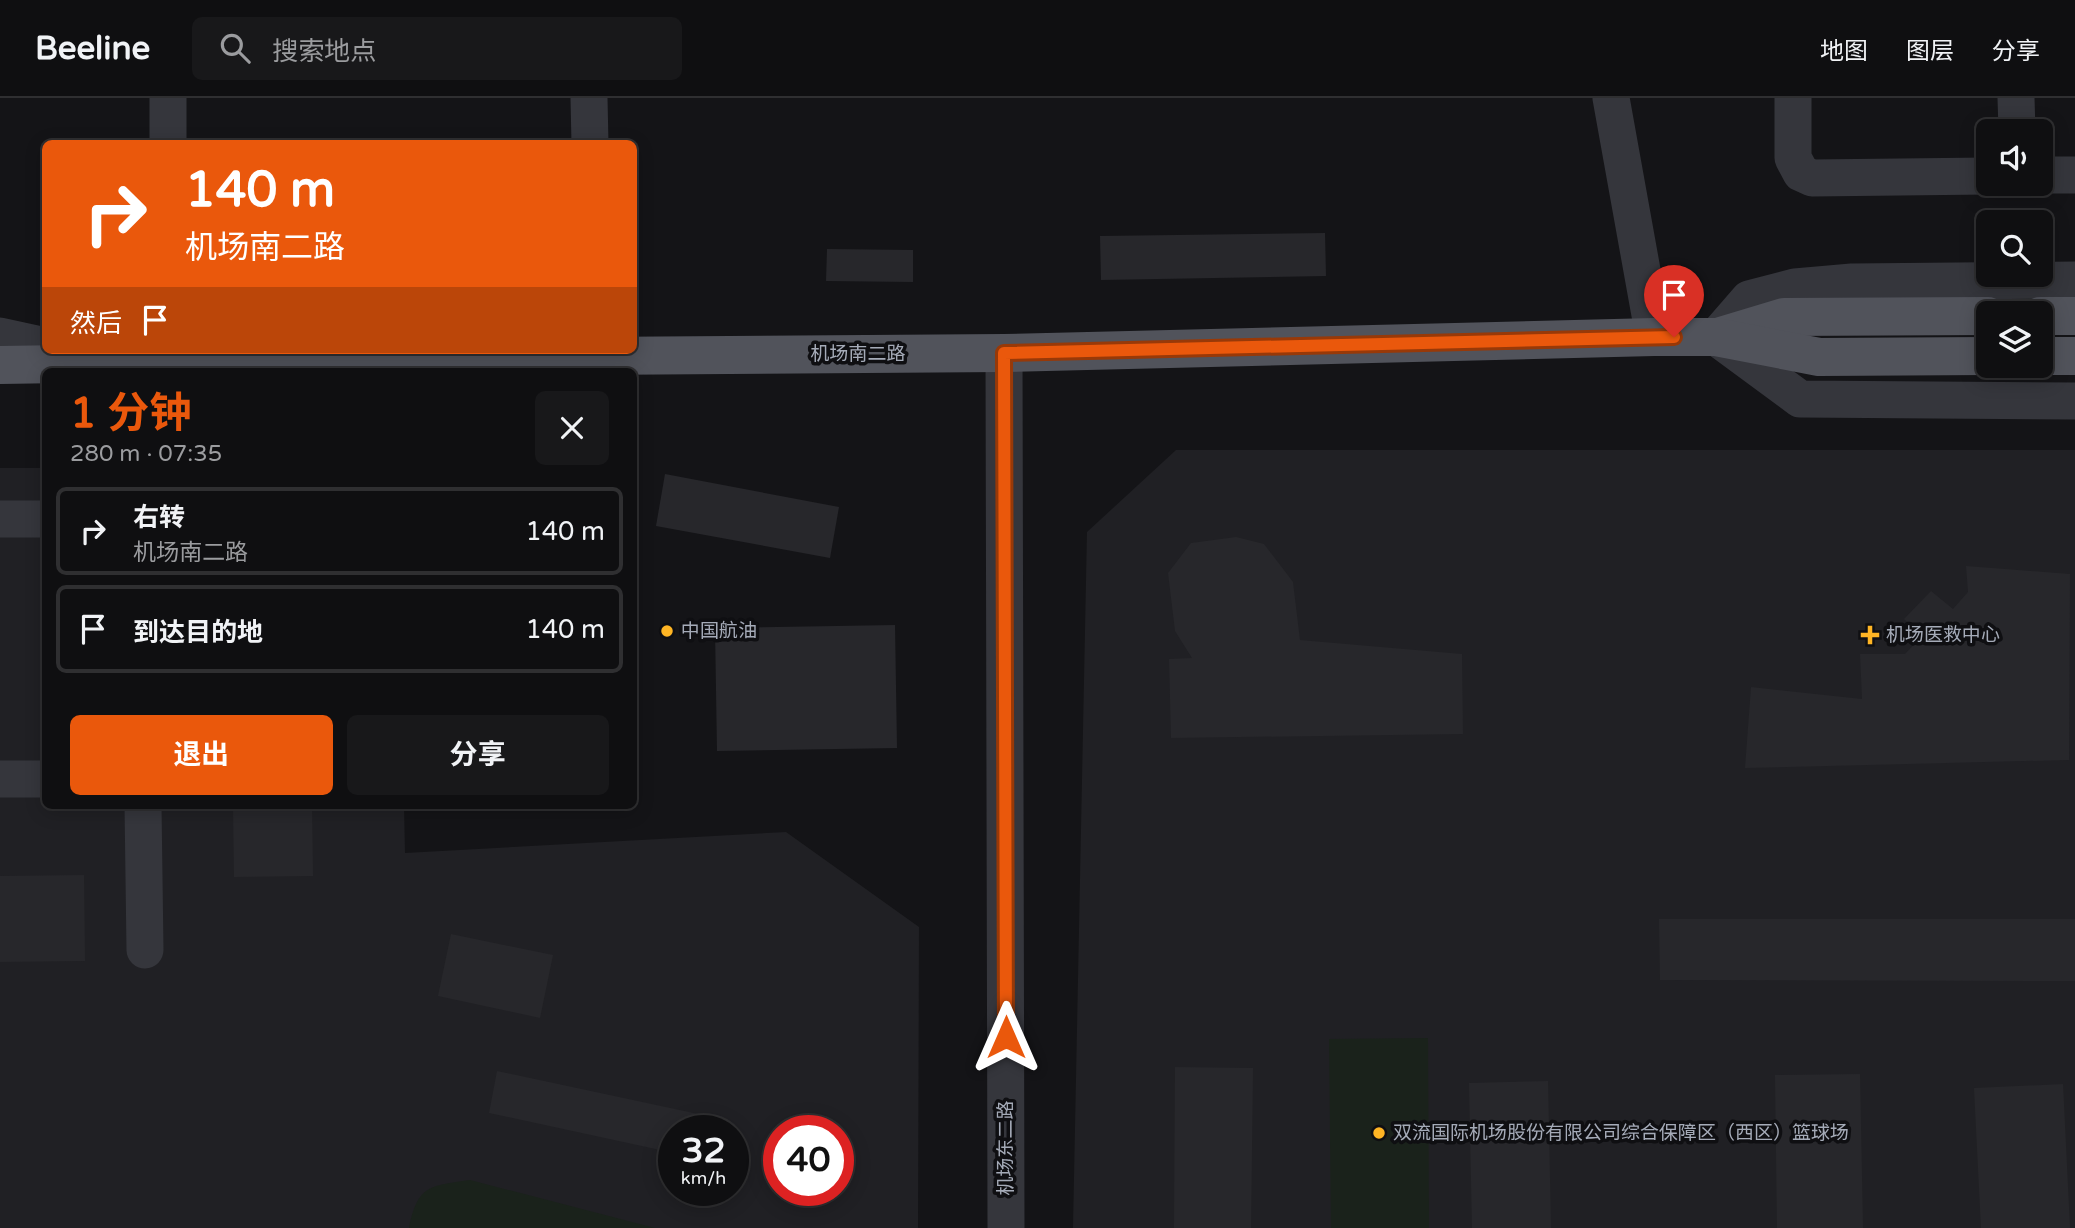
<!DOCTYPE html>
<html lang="zh">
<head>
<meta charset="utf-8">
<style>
  :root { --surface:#0f0f11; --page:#18181a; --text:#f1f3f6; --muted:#9b9c9f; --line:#2f2f31; --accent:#ea580c }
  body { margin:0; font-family:"Varela Round","Noto Sans SC",sans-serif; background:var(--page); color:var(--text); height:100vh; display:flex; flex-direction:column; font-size:26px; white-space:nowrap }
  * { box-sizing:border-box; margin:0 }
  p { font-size:23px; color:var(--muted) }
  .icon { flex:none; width:38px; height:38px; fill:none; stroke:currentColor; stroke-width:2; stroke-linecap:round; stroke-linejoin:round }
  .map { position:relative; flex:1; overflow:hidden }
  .details { position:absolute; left:42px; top:270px; width:595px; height:441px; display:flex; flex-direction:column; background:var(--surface); border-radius:10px; box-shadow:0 4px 18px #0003,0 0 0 2px var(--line) }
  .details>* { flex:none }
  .top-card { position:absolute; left:42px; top:42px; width:595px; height:214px; border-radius:10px; box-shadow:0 4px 18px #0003,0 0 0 2px var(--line); background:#ea580c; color:#fff; overflow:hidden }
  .fabs { position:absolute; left:1976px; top:21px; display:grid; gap:14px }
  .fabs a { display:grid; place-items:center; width:77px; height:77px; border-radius:10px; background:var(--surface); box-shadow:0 4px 18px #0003,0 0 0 2px var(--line); font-size:35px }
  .speed { position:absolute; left:658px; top:1017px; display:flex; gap:14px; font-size:35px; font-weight:700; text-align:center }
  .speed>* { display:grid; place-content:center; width:91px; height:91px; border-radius:50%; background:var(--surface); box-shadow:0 4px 18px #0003,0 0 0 2px var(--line); line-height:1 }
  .speed small { font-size:18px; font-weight:400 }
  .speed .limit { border:10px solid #d22; background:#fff; color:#111 }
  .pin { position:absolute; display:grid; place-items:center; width:60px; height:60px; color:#fff; margin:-72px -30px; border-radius:50% 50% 50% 0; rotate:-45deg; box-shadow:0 0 7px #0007 }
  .pin .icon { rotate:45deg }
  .me { position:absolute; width:77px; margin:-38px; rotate:0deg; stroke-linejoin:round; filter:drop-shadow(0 0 5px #0008) }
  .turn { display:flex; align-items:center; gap:24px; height:147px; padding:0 28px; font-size:32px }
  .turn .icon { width:91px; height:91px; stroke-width:2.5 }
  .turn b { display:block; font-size:49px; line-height:60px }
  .then { display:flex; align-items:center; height:66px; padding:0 28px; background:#0003; gap:14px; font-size:26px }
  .round { display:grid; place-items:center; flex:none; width:74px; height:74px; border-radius:10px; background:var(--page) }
  .headline { display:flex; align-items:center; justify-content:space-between; height:119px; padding:0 28px }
  h1 { font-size:42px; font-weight:700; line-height:52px; color:var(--accent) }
  .cta { display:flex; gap:14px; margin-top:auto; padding:14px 28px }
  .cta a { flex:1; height:80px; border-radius:10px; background:var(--accent); color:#fff; font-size:28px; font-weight:700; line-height:80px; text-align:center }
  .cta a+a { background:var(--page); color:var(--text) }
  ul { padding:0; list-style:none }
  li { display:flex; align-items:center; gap:21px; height:88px; margin:0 14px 10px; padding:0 14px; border:4px solid var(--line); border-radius:10px }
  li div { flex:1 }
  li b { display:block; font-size:26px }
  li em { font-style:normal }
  header { display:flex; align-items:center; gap:42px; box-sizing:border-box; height:98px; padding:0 35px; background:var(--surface); border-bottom:2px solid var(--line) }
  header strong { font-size:33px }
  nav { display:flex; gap:38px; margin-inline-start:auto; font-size:24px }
  .search { width:490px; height:63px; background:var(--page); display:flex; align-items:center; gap:18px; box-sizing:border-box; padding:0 24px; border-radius:10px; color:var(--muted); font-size:26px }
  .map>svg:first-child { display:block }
  .built { fill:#202024; fill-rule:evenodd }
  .green { fill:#1a221b }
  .building { fill:#27272b }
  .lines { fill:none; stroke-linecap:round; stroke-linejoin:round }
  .minor { stroke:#35363c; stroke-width:37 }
  .major { stroke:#51535b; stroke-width:38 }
  .route-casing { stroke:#983908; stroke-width:18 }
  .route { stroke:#ea580c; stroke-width:12 }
  .poi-dot { fill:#ffb524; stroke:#0f0f12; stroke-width:2.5 }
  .labels { text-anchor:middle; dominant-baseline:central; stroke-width:7; stroke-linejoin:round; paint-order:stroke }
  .street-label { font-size:19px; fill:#a5abb8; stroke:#0f0f12 }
  .poi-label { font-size:19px; fill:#a5abb8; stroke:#0f0f12; text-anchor:start }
</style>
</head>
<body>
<header>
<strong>Beeline</strong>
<div class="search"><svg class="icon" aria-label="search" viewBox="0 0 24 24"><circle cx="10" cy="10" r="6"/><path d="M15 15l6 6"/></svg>搜索地点</div>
<nav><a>地图</a><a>图层</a><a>分享</a></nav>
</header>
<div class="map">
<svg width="2075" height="1130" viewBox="0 0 2075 1130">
  <rect width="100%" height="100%" fill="#141417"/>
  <g class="built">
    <polygon points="1176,352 2075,352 2075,1130 1073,1130 1087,434"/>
    <path d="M0,370H45L46,707H404L405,755L786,734L919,829L918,1130H0ZM674,1032H733V1092H674ZM779,1032H838V1092H779Z"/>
  </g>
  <g class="green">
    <polygon points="1428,940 1429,1130 1331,1130 1329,941"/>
    <path d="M470,1082L655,1130H409C418,1087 429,1088 470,1082Z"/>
  </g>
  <g class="building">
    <polygon points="1325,135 1326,178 1101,182 1100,138"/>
    <polygon points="827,151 913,152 913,184 826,183"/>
    <polygon points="665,376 839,409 830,460 656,428"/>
    <polygon points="1236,439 1264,446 1293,484 1300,542 1462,556 1463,636 1171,640 1169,561 1192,560 1175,533 1168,475 1191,445"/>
    <polygon points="1966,468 2070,476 2069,662 1745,670 1751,589 1862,601 1860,556 1905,556 1922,538 1904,521 1931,493 1953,511 1968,494"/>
    <polygon points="895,527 897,650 717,653 715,530"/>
    <polygon points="233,707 312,707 313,778 234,779"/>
    <polygon points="84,777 85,863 0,864 0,778"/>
    <polygon points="1659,821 2075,821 2075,883 1660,882"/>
    <polygon points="451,836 553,857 540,920 438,898"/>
    <polygon points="1175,969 1253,970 1251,1130 1174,1130"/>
    <polygon points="497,973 731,1023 729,1032 674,1032 674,1055 489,1015"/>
    <polygon points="1860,976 1863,1130 1777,1130 1775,977"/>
    <polygon points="1548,983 1551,1130 1472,1130 1469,985"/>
    <polygon points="2063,986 2070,1130 1981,1130 1974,990"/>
  </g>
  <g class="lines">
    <g class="minor">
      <polyline points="589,0 590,46"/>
      <polyline points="1611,0 1654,239"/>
      <polyline points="1793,0 1793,60 1801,75 1812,80 1988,78"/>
      <polyline points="2016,0 2017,33"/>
      <polyline points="168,46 168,0"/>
      <polyline points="2040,77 2075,77"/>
      <polyline points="2075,182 1852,184 1795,189 1749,201 1716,239 1800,301 2075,303"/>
      <polyline points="0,238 46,248"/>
      <polyline points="1004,255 1006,1130"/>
      <polyline points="0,421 46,421"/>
      <polyline points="0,681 46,681"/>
      <polyline points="143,707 145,852"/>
    </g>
    <g class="major">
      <polyline points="2040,218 2075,218"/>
      <polyline points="1721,238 1784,219 1988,218"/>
      <polyline points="2040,258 2075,258"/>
      <polyline points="0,267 589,258 1004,255 1654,239 1716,239 1819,259 1988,258"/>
    </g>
  </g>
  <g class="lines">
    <defs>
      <polyline id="route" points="1006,939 1004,255 1674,239"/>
    </defs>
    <use href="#route" class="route-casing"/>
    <use href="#route" class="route"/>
  </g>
  <g class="poi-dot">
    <circle cx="667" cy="533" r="7"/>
    <path d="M1866.5 526.5h7v7h7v7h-7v7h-7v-7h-7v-7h7z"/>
    <circle cx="1379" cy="1035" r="7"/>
  </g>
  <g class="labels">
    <g class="street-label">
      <text x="858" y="256">机场南二路</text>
      <text transform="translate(1006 1050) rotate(-90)">机场东二路</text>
    </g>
    <g class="poi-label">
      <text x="681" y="533">中国航油</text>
      <text x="1886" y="537">机场医救中心</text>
      <text x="1393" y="1035">双流国际机场股份有限公司综合保障区（西区）篮球场</text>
    </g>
  </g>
</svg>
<div class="fabs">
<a><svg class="icon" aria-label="sound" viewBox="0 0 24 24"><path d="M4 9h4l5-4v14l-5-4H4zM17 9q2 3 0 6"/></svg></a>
<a><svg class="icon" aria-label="search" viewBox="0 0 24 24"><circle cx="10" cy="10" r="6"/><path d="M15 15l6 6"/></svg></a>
<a><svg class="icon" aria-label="layers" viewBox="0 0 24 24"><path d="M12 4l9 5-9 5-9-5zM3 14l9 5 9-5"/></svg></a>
</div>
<div class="speed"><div>32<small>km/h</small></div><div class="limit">40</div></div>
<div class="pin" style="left:1674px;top:239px;background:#d93025"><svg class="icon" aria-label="arrive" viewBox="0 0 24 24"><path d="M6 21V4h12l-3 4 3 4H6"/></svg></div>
<svg class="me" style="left:1006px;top:939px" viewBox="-20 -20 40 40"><path d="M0-17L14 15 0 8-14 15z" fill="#ea580c" stroke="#fff" stroke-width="4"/></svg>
<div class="top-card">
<div class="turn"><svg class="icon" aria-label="right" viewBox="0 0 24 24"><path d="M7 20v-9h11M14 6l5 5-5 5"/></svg><div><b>140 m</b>机场南二路</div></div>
<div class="then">然后<svg class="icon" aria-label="arrive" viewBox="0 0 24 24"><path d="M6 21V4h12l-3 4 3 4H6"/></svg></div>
</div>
<section class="details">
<div class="headline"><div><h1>1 分钟</h1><p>280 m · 07:35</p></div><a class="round"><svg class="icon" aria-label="close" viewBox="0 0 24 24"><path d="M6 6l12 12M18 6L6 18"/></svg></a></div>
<ul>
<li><svg class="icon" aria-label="right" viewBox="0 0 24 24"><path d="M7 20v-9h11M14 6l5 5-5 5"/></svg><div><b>右转</b><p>机场南二路</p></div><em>140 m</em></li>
<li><svg class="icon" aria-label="arrive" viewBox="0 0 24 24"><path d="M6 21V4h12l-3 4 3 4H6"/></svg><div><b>到达目的地</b></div><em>140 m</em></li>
</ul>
<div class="cta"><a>退出</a><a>分享</a></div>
</section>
</div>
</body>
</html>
